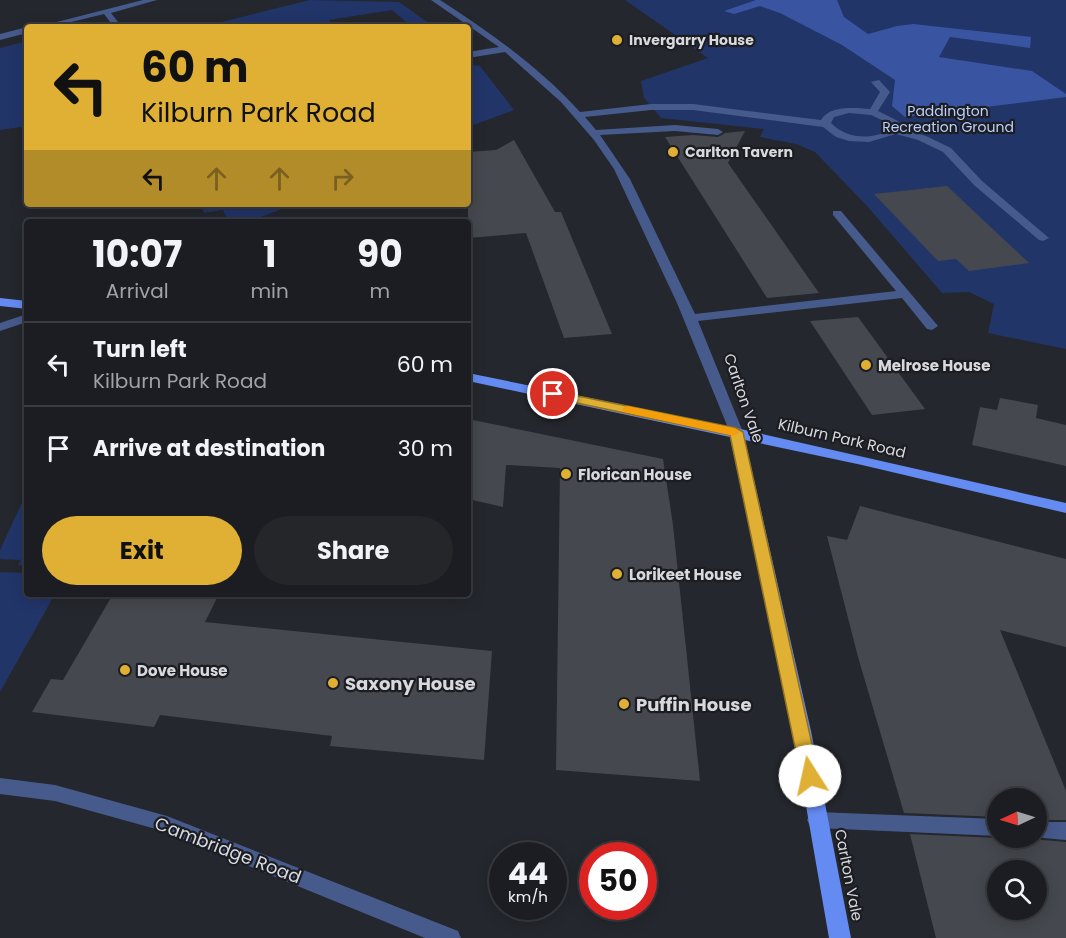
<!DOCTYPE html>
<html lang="en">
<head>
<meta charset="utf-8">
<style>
  :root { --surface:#1b1d22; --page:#24262a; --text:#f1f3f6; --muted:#a0a2a5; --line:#393b40; --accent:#dfb034 }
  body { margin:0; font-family:Poppins,sans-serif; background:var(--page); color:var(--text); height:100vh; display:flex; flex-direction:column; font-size:22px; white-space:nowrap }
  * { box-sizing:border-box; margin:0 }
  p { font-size:20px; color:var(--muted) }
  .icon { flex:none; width:33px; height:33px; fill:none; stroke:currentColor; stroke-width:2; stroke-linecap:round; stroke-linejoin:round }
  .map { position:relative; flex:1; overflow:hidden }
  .side { position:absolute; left:24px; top:219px; width:447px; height:378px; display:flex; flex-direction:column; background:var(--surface); border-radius:6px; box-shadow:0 3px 15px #0003,0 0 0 2px var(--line) }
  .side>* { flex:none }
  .top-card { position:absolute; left:24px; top:24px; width:447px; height:183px; border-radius:6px; box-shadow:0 3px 15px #0003,0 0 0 2px var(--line); background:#dfb034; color:#111; overflow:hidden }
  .needle { width:39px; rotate:266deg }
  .tools { position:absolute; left:987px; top:788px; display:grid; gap:12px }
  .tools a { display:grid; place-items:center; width:60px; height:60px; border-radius:50%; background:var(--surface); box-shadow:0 3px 15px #0003,0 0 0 2px var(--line); font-size:30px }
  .speed { position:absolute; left:489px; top:842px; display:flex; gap:12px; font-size:30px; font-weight:700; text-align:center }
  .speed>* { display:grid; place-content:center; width:78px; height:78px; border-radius:50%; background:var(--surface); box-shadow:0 3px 15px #0003,0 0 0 2px var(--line); line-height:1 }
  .speed small { font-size:15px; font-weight:400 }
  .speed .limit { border:9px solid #d22; background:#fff; color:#111 }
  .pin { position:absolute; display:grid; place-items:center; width:51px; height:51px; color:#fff; margin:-26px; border:3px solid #fff; border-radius:50%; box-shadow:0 2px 6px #0007 }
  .me { position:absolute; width:66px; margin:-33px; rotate:350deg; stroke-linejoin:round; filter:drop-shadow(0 0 4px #0008) }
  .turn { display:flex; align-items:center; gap:21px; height:126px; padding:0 18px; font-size:27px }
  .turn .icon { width:78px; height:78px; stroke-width:2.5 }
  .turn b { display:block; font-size:42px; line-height:51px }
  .lanes { display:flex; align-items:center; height:57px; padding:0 18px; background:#0003; justify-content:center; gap:30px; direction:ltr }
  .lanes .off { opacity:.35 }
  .eta { display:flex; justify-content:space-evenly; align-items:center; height:102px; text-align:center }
  .eta b { font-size:36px; font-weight:700; line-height:42px }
  .action { display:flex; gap:12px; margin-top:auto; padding:12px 18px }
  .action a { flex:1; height:69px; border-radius:36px; background:var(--accent); color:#111; font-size:24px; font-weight:700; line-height:69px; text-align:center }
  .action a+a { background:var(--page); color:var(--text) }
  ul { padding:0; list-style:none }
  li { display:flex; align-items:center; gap:18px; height:84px; padding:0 18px; border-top:2px solid var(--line) }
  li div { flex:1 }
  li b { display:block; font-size:22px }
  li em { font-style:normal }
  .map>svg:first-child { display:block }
  .green { fill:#223569 }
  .forest { fill:#3954a1 }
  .building { fill:#45484e; fill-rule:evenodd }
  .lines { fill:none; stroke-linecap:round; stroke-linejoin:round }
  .minor { fill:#465a8c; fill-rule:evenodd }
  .major { fill:#648bf2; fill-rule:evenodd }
  .route { fill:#dfb034; stroke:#917222; stroke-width:1.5 }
  .slow { fill:#f59e0b }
  .poi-dot { fill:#dfb034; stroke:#1b1d23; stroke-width:2 }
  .labels { text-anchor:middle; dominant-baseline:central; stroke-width:4.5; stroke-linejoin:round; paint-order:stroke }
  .far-poi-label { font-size:14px; font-weight:bold; fill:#d7d9dd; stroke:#1b1d23; text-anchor:start }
  .far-park-label { font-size:14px; fill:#bccffa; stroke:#1b1d23 }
  .poi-label { font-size:15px; font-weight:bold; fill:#d7d9dd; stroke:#1b1d23; text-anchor:start }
  .street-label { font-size:15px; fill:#d7d9dd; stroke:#1b1d23 }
  .near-poi-label { font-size:18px; font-weight:bold; fill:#d7d9dd; stroke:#1b1d23; text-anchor:start }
  .near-street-label { font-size:18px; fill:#d7d9dd; stroke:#1b1d23 }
</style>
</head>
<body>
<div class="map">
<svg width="1066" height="938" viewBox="0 0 1066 938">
  <rect width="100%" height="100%" fill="#24272d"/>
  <g class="green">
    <polygon points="310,0 399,2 434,27 412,27 392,10 329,20 335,27 201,27"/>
    <polygon points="625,0 1066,0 1066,349 988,333 994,304 969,292 942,293 867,206 815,152 796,144 760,137 764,129 661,118 644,98 641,81 708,58"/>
    <polygon points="27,41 27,126 0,130 0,48"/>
    <polygon points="468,64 480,66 514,110 468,127"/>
    <polygon points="200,204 295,204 248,222 228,222 223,210 204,213"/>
    <polygon points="27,492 27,566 18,565 21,560 0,559 0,550"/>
    <polygon points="0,572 27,573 27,594 55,594 0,692"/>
  </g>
  <polygon class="forest" points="756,0 837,0 844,17 868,34 897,26 913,24 1031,37 1030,48 950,37 939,57 1032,71 1066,94 1066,97 905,117 892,106 895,80 842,45 780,13 760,6 734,14 724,11"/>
  <g class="building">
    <polygon points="745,131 728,163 819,293 767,298 665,137 693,135 718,137 725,133"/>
    <polygon points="514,140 555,212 561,212 612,334 564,338 526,233 468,238 468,152 496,150"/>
    <polygon points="947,186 1029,263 969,271 956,259 938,261 874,194"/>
    <polygon points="858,317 925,409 872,415 810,321"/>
    <polygon points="1000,398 1038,405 1036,418 1066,425 1066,466 972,445 980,407 997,410"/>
    <polygon points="468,419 663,459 673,525 700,781 556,770 560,468 506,465 503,507 468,499"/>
    <polygon points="860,506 1066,559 1066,647 1000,630 1066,791 1066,820 1036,820 1036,798 998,798 998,817 904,813 858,657 827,536 847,540"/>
    <polygon points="113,594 219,594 205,622 492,651 484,760 330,746 332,736 160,715 154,727 32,712 51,679 63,680"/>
    <path d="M910,834L998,838L1030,837L1032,839L1066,842V938H936ZM998,870H1036V909H998Z"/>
  </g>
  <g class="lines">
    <g class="minor">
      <polygon points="143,0 157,0 111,13 122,27 114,27 104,14 51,27 37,27"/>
      <path d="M431,0H440C491,33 539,67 580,112L651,104H693L821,120C830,105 854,108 870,109L880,92L871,82L879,80L890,92L878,111L898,121L900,129L926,136L951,148L982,181L1049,238L1043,241L1039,240L974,185L943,152L918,140L896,134L869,142L849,141L836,137L823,127L693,110H651L585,117L596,130L675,125L718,129L723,132L718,135L675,131L600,135L630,179L695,314L896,291L833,215V211H841L938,326L932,330L927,329L902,298L698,321L743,432L741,435H731L677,303L614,169L594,140L561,102L505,52L468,58V52L499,47ZM849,113L871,115L890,124V130C872,140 846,139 831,123L834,117Z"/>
      <polygon points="342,22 348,27 339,27 338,25"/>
      <polygon points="27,27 27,33 0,40 0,34"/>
      <polygon points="27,314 27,322 0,331 0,323"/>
      <polygon points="0,778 55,785 167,816 458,931 461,938 425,938 163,831 55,801 0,794"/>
      <polygon points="817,812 998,819 998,836 817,828 810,826 807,820 810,814"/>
      <polygon points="1036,822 1066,822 1066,840 1032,837 1036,837"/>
    </g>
    <g class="major">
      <polygon points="0,298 27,301 27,309 0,306"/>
      <polygon points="468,373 736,428 1066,503 1066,513 862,465 745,440 811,731 851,938 829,938 793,731 730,437 468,381"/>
    </g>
  </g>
  <polygon class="route" points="553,391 736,428 743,432 819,776 816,781 810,783 803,781 801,776 730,435 548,397 546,394 548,392"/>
  <polygon class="slow" points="628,406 734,428 740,432 734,436 624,412 622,410 624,407"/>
  <g class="poi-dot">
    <circle cx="617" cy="40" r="6"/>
    <circle cx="673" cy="152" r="6"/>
    <circle cx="866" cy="365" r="6"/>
    <circle cx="566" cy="474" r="6"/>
    <circle cx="617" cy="574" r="6"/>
    <circle cx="125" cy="670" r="6"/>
    <circle cx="333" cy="683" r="6"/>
    <circle cx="624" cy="704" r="6"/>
  </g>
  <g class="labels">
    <g class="far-poi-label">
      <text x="629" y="40">Invergarry House</text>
      <text x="685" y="152">Carlton Tavern</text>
    </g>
    <g class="far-park-label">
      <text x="948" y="111">Paddington<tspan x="948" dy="16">Recreation Ground</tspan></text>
    </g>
    <g class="poi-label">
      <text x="878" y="365">Melrose House</text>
      <text x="578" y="474">Florican House</text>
      <text x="629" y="574">Lorikeet House</text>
      <text x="137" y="670">Dove House</text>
    </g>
    <g class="street-label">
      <text transform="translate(744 398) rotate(71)">Carlton Vale</text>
      <text transform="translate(842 438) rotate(13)">Kilburn Park Road</text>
      <text transform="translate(849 875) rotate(79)">Carlton Vale</text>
    </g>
    <g class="near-poi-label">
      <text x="345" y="683">Saxony House</text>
      <text x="636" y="704">Puffin House</text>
    </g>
    <g class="near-street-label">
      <text transform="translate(228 850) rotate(21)">Cambridge Road</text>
    </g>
  </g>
</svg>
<div class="tools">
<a><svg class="needle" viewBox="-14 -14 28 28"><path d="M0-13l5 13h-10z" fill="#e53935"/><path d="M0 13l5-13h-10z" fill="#a0a2a5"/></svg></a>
<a><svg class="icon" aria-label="search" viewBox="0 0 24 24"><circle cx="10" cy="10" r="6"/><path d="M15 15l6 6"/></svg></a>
</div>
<div class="speed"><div>44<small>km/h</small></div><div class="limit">50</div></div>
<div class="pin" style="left:553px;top:394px;background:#d93025"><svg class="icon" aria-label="arrive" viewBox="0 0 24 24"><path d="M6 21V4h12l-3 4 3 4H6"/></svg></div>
<svg class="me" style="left:810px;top:776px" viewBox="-20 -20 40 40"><circle r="19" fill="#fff"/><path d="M0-13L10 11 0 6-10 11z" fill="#dfb034"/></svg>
<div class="top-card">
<div class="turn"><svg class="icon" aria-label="left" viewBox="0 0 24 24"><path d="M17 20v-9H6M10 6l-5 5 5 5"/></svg><div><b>60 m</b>Kilburn Park Road</div></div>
<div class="lanes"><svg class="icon" aria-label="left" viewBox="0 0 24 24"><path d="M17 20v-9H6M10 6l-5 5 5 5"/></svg><svg class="icon off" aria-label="ahead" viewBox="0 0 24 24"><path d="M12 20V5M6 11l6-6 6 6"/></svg><svg class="icon off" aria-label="ahead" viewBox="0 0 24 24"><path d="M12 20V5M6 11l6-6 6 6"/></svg><svg class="icon off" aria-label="right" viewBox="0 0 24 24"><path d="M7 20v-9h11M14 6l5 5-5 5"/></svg></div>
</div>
<section class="side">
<div class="eta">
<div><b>10:07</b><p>Arrival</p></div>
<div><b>1</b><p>min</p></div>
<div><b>90</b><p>m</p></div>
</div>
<ul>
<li><svg class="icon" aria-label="left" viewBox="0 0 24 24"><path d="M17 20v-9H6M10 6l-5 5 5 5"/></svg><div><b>Turn left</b><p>Kilburn Park Road</p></div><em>60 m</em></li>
<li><svg class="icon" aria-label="arrive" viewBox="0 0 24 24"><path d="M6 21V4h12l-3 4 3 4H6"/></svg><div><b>Arrive at destination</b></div><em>30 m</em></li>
</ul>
<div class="action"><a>Exit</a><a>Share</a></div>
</section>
</div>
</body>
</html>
